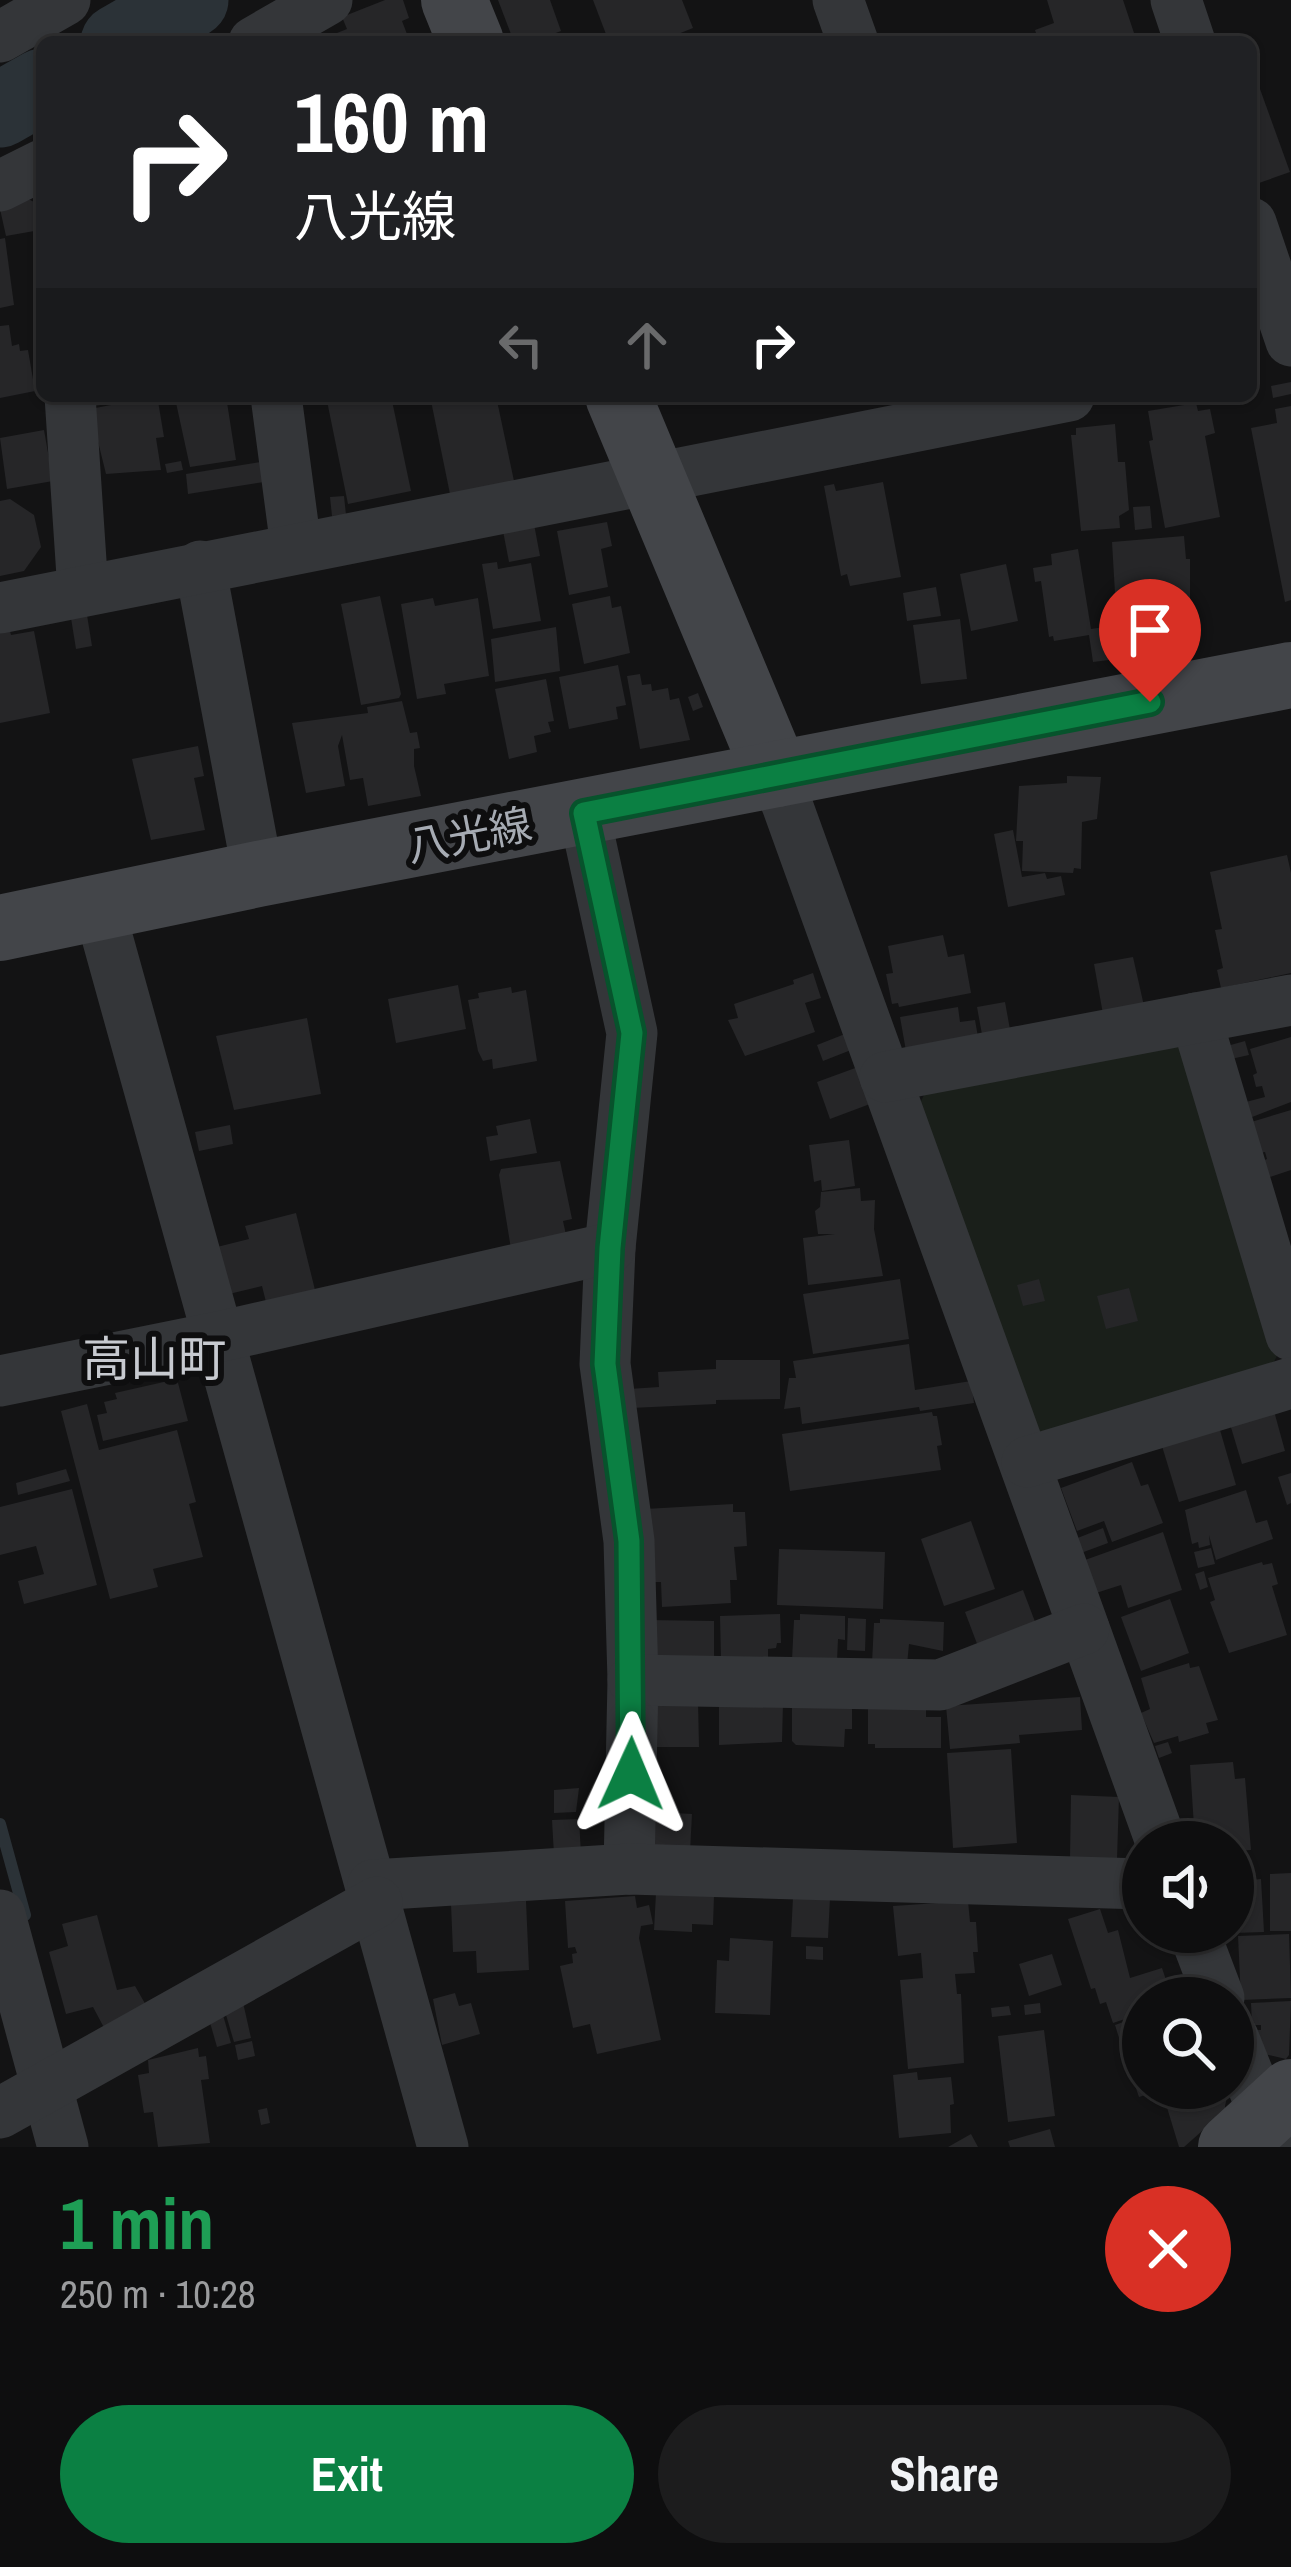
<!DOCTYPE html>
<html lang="en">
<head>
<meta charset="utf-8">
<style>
  :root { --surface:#0e0e0f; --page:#1c1c1d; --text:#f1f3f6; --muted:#9b9c9e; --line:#2e2e2f; --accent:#0b8043 }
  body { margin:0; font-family:"Archivo Narrow","Noto Sans JP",sans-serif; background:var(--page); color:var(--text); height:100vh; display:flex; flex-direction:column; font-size:45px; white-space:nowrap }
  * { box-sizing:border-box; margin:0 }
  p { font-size:39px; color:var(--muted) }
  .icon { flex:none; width:66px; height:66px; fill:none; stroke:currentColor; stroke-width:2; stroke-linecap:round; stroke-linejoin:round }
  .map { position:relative; height:2147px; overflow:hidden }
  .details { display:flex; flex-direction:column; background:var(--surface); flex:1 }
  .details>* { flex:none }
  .banner { position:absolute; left:36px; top:36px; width:1221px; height:366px; border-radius:18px; box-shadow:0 3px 9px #0004,0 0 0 3px var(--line); background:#202124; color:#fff; overflow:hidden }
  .fabs { position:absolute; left:1122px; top:1821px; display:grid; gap:24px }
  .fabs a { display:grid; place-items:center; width:132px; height:132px; border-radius:50%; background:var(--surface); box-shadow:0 3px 9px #0004,0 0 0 3px var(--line); font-size:60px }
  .pin { position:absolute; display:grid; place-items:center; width:102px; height:102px; color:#fff; margin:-123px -51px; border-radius:50% 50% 50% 0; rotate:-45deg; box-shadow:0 0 12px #0007 }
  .pin .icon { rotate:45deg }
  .me { position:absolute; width:132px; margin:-66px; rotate:1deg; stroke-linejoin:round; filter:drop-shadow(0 0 9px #0008) }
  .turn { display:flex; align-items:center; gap:42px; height:252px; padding:0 60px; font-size:54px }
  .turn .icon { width:156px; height:156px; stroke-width:2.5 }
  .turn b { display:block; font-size:84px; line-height:102px }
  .lanes { display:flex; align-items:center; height:114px; padding:0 60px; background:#0003; justify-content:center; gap:60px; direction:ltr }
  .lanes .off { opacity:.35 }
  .round { display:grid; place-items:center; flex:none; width:126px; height:126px; border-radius:63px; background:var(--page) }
  .summary { display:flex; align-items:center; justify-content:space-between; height:204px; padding:0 60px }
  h1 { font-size:72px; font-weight:800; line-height:90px; color:#1e9e55 }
  .primary-button { display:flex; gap:24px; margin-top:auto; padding:24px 60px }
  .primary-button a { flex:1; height:138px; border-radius:72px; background:var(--accent); color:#fff; font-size:48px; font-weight:800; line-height:138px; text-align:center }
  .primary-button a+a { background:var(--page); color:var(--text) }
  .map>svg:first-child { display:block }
  .green { fill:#1a1f1a }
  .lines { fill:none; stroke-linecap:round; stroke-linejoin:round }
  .stream { stroke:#2b3237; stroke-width:12 }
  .river { stroke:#2b3237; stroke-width:75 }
  .building { fill:#262628 }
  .street { stroke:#343639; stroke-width:51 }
  .secondary { stroke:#434549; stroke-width:66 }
  .route-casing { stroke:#07532c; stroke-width:30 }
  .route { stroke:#0b8043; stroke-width:21 }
  .labels { text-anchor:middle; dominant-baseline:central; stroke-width:12; stroke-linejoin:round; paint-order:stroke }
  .street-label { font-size:42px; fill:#a6abb3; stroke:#0e0e0f }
  .quarter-label { font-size:48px; fill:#c7cad0; stroke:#0e0e0f }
</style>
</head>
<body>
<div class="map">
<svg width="1291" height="2147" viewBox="0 0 1291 2147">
  <rect width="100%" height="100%" fill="#131314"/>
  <polygon class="green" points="1171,1043 1187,1053 1277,1356 1268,1373 1050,1436 1035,1429 918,1107 926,1091"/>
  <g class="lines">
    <polyline class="stream" points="0,1824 25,1915"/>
    <g class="river">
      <polyline points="118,42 191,0"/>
      <polyline points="0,110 42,86"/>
    </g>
  </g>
  <g class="building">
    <polygon points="385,0 403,0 409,18 402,21 410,42 341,42 337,33 347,29 342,17"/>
    <polygon points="498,0 550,0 561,31 532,42 514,42"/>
    <polygon points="593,0 682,0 693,28 658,42 609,42"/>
    <polygon points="1047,0 1123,0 1137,42 1039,42 1035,30 1054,23"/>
    <polygon points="1256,78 1290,172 1259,183 1251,158 1251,80"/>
    <polygon points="24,197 38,204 40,230 6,236 0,209"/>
    <polygon points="5,238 14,305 0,308 0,239"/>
    <polygon points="9,325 12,346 19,344 20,351 28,350 35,391 0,398 0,326"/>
    <polygon points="1291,382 1291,394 1273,398 1271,386"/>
    <polygon points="92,396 149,396 150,402 158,401 164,437 156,438 161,470 106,474 90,409 132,401 93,406"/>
    <polygon points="199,396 200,400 226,396 236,460 190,467 175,398"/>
    <polygon points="326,396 391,396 411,491 348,504"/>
    <polygon points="430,396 496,396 514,481 450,494"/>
    <polygon points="1196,403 1198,411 1210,409 1215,433 1205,436 1220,517 1165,528 1149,441 1153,440 1148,411"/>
    <polygon points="1291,406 1291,600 1285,602 1251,428 1277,423 1275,409"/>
    <polygon points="1115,424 1118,462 1125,462 1129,510 1119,516 1120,528 1081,531 1071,435 1076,435 1076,428"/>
    <polygon points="44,430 53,481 7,489 0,438"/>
    <polygon points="181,461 183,470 167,473 165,464"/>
    <polygon points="261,462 264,482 188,494 186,474"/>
    <polygon points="883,482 901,577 850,586 847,574 841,576 824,486 834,484 836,491"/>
    <polygon points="344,496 346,515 332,516 330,497"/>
    <polygon points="10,499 34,515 41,547 24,571 0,576 0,501"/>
    <polygon points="1150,506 1152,528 1135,530 1133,507"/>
    <polygon points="607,522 612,546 601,549 608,587 569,595 557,531"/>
    <polygon points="534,524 540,556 509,562 503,531"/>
    <polygon points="1184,536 1186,559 1190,559 1190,617 1128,621 1126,592 1115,593 1112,542"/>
    <polygon points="1078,549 1091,629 1104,627 1109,660 1093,662 1089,635 1054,641 1053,636 1049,637 1041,581 1035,582 1033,568 1052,565 1051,554"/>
    <polygon points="497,562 498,569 531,563 541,621 493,629 482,564"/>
    <polygon points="1006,564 1018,621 971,631 960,574"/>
    <polygon points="936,587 941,616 907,621 903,593"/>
    <polygon points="380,596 401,694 399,698 361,705 341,604"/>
    <polygon points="610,596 612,608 621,606 630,653 584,664 572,604"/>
    <polygon points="433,598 435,606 478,598 489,676 444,684 446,694 417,699 401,604"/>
    <polygon points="87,615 92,646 76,649 71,618"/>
    <polygon points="960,619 967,679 921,684 913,625"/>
    <polygon points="1130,625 1131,629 1142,627 1146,649 1114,656 1108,629"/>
    <polygon points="556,627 560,671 495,682 491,639"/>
    <polygon points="10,631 11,635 34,631 50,713 0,723 0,633"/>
    <polygon points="618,665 626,705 616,707 618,719 569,729 559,677"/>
    <polygon points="640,674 642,685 651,684 652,691 668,688 670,700 679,698 690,740 640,749 627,676"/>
    <polygon points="546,679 554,721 548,722 551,732 534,736 537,752 509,759 495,689"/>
    <polygon points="698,693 703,707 693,711 688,697"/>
    <polygon points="402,701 410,733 417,732 420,748 414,749 414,766 421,796 368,806 363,778 350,780 342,735 338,746 345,786 306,793 292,723 368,713 367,707"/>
    <polygon points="198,746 204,776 194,778 205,830 151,840 132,759"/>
    <polygon points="1067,776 1101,777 1097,819 1082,822 1081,869 1074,868 1073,873 1022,871 1023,841 1016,841 1019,786 1067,783"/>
    <polygon points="1013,830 1022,877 1045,873 1047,879 1061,876 1065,895 1008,907 994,834"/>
    <polygon points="1287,855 1291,873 1291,973 1221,988 1217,970 1223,968 1215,930 1222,929 1210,872"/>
    <polygon points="943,935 948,957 964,954 971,993 899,1007 898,1003 892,1004 886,974 893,973 888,946"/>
    <polygon points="1133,957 1144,1006 1103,1014 1094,964"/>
    <polygon points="813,973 821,998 805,1003 815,1032 745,1056 728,1020 738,1018 734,1004 794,984 793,980"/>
    <polygon points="458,985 466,1029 396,1043 388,999"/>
    <polygon points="511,987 512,993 526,990 537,1061 493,1069 492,1059 483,1061 478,1051 468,1000 479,998 478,993"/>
    <polygon points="1005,1002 1011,1035 983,1040 977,1007"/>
    <polygon points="958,1007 960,1022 975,1020 978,1037 906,1051 900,1017"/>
    <polygon points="307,1018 321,1094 234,1110 216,1036"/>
    <polygon points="845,1034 851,1050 823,1061 817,1045"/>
    <polygon points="1291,1037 1291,1102 1247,1119 1242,1103 1265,1097 1262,1086 1256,1087 1253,1075 1257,1073 1250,1049"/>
    <polygon points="1245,1041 1249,1055 1231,1059 1227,1046"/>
    <polygon points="858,1067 870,1104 830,1119 817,1082"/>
    <polygon points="1291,1110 1291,1170 1267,1178 1262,1161 1267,1159 1265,1152 1257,1154 1248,1123"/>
    <polygon points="530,1119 537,1153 490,1161 486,1137 498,1135 496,1126"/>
    <polygon points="230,1125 233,1144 199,1151 195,1132"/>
    <polygon points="849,1140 855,1186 822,1191 821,1180 814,1182 809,1145"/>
    <polygon points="560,1161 572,1219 563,1221 568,1244 512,1255 499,1175 501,1169"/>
    <polygon points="860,1188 861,1201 875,1200 874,1229 883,1276 808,1285 803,1238 835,1234 818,1234 815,1211 820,1207 821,1192"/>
    <polygon points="296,1213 316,1294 267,1306 262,1286 229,1294 217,1247 249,1239 245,1226"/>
    <polygon points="900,1279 909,1339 813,1354 803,1294"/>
    <polygon points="1039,1279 1045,1301 1023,1306 1017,1285"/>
    <polygon points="1129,1288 1138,1321 1106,1329 1097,1296"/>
    <polygon points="909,1344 915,1390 971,1381 974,1403 920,1411 919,1407 802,1424 800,1407 784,1409 789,1378 796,1378 793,1361"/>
    <polygon points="716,1360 780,1360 780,1399 716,1400 716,1404 631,1408 629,1389 659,1387 658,1372 716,1369"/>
    <polygon points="177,1379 188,1421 103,1441 97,1415 107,1413 104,1402 117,1399 115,1393"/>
    <polygon points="87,1404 99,1450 177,1430 196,1502 189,1504 203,1557 153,1569 158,1587 110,1599 61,1411"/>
    <polygon points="1274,1411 1285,1451 1242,1464 1230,1424"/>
    <polygon points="932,1412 933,1416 937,1416 942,1445 937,1446 941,1470 790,1491 782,1434"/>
    <polygon points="1220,1430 1236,1485 1179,1502 1162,1446"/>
    <polygon points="1132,1462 1141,1486 1148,1484 1163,1523 1112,1542 1104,1521 1077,1531 1061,1488"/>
    <polygon points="66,1469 70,1481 18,1495 16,1483"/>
    <polygon points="1291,1473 1291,1503 1287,1505 1278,1477"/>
    <polygon points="72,1489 97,1585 24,1604 18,1581 44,1574 36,1546 0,1555 0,1507"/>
    <polygon points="1246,1490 1256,1523 1267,1520 1273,1539 1216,1560 1209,1535 1210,1545 1199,1548 1198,1542 1192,1544 1185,1510"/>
    <polygon points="733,1504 733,1512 745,1512 747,1546 734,1547 737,1580 730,1580 731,1603 662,1607 661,1582 651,1582 645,1509"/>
    <polygon points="971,1521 995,1589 944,1606 921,1539"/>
    <polygon points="1103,1528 1108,1543 1081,1553 1075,1539"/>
    <polygon points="1163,1532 1182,1590 1128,1608 1121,1585 1096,1593 1085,1560"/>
    <polygon points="1211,1548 1215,1564 1198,1568 1194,1552"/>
    <polygon points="779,1549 885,1552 883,1609 777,1605"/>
    <polygon points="1262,1562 1263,1565 1272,1563 1278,1584 1272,1586 1287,1635 1229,1653 1210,1602 1215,1600 1208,1578"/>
    <polygon points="1204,1571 1208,1587 1200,1590 1195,1574"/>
    <polygon points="1023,1590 1037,1627 979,1649 965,1612"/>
    <polygon points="1170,1599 1189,1653 1141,1671 1121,1617"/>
    <polygon points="780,1614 781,1643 777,1643 776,1648 768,1649 768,1657 721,1659 720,1616"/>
    <polygon points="800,1614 845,1616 845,1640 838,1639 837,1661 792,1660 794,1620 800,1620"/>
    <polygon points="848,1618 866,1619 865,1651 847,1650"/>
    <polygon points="880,1619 944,1622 943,1651 909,1644 907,1665 872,1663 874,1623 880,1623"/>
    <polygon points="646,1620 714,1621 714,1666 652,1667"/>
    <polygon points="1189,1663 1190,1668 1199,1666 1218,1720 1206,1723 1209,1733 1179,1742 1178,1736 1154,1743 1141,1713 1150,1709 1141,1678"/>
    <polygon points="1080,1697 1082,1730 1019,1735 1020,1743 950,1749 946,1706"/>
    <polygon points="646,1701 698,1701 699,1747 647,1747"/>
    <polygon points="792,1701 852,1701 852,1729 845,1729 844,1747 796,1745 792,1741"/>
    <polygon points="719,1702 783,1703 782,1742 719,1745"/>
    <polygon points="868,1703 926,1704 926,1717 941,1717 941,1748 875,1748 875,1744 868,1744"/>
    <polygon points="1168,1742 1172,1753 1159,1758 1155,1746"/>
    <polygon points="1011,1749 1017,1843 953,1848 947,1753"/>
    <polygon points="1233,1762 1235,1779 1245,1778 1251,1850 1233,1851 1233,1842 1195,1842 1190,1765"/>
    <polygon points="579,1788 576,1812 554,1813 554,1790"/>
    <polygon points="1071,1795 1119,1797 1117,1859 1070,1858"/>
    <polygon points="657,1812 692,1814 690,1852 655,1851 642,1815"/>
    <polygon points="579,1819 581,1854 554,1855 552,1820"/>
    <polygon points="1252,1871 1252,1880 1261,1879 1264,1932 1233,1933 1233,1872"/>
    <polygon points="1291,1873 1291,1931 1270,1931 1270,1874"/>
    <polygon points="656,1893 714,1896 713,1925 692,1924 692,1932 654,1930"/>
    <polygon points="635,1896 637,1908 649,1905 653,1924 641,1926 639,1938 661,2040 597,2054 590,2024 573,2028 560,1966 573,1963 572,1954 577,1953 575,1947 568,1948 565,1901"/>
    <polygon points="793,1897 830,1898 828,1938 791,1937"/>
    <polygon points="526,1901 529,1970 477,1973 476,1951 453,1952 451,1904"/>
    <polygon points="968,1901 970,1922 976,1922 978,1952 973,1952 975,1973 955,1974 957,1994 961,1994 964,2063 908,2069 900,1980 923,1978 921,1953 898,1956 893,1906"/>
    <polygon points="1100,1909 1108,1933 1118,1930 1130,1978 1162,1968 1172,1998 1143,1998 1143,2013 1113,2023 1106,2002 1100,2004 1095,1988 1091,1989 1068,1919"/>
    <polygon points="97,1915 117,1990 135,1986 151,2014 109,2037 93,2007 66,2014 49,1952 68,1946 62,1924"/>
    <polygon points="1289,1934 1291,1998 1241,2000 1238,1936"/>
    <polygon points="730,1938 773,1941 770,2015 715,2013 717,1960 729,1961"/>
    <polygon points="806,1946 823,1947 823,1960 806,1959"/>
    <polygon points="1052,1954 1062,1985 1029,1996 1019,1964"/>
    <polygon points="455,1993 459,2006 471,2003 480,2034 442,2045 433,1999"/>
    <polygon points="242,1998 251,2038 234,2042 224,2008"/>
    <polygon points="1291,2001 1289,2055 1286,2059 1260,2053 1255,2030 1261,2030 1261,2025 1252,2025 1251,2003"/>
    <polygon points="1040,2003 1041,2013 1025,2015 1024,2005"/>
    <polygon points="1009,2006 1011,2015 992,2017 991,2008"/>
    <polygon points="223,2015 231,2043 217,2047 209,2019"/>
    <polygon points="1143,2015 1143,2055 1126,2060 1115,2025"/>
    <polygon points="1044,2030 1055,2116 1008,2122 998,2036"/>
    <polygon points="252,2041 255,2056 238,2060 235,2045"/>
    <polygon points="198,2048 199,2057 206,2056 209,2079 201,2080 210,2143 158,2147 153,2112 144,2113 138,2075 149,2073 148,2060"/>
    <polygon points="1143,2057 1143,2088 1165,2089 1139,2097 1127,2062"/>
    <polygon points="917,2072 918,2080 951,2077 954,2104 950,2105 951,2133 899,2138 893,2075"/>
    <polygon points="1174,2088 1229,2088 1225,2106 1228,2118 1211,2123 1184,2147 1179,2147 1162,2091"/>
    <polygon points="267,2108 270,2123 261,2125 258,2110"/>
    <polygon points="1050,2129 1055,2147 1010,2147 1008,2141"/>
    <polygon points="971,2134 978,2147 948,2147"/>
  </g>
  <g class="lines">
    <g class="street">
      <polyline points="838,0 853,42"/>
      <polyline points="1176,0 1190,42"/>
      <polyline points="0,37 65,0"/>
      <polyline points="254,42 327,0"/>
      <polyline points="0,186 42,165"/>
      <polyline points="1251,223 1291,341"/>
      <polyline points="70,396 83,591"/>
      <polyline points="276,396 296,547"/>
      <polyline points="200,566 258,874"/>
      <polyline points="0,608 1069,396"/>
      <polyline points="776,774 1161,1842"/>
      <polyline points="584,813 632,1033 610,1248 605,1364 629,1541 633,1680 629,1869"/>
      <polyline points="99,908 443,2147"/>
      <polyline points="1196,1018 1291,1335"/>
      <polyline points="885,1077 1291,1000"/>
      <polyline points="0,1381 218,1337 610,1248"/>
      <polyline points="1027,1462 1291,1383"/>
      <polyline points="633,1680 940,1685 1084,1629"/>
      <polyline points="373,1885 629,1869 1143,1884"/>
      <polyline points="0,1915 63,2147"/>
      <polyline points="1194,1932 1219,1998"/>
      <polyline points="1233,2037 1277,2146"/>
      <polyline points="0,2113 377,1902"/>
    </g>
    <g class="secondary">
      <polyline points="454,0 471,42"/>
      <polyline points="618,396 776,774"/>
      <polyline points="0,928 258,874 1291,675"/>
      <polyline points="1231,2147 1291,2092"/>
    </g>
  </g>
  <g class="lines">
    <defs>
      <polyline id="route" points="631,1774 629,1541 605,1364 610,1248 632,1033 584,813 1150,702"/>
    </defs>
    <use href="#route" class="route-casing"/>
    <use href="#route" class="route"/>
  </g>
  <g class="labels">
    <g class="street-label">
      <text transform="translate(469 835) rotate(-11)">八光線</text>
    </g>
    <g class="quarter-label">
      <text x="154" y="1358">高山町</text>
    </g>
  </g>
</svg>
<div class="fabs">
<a><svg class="icon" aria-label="sound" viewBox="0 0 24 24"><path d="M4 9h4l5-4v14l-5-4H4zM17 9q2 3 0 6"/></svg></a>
<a><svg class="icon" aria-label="search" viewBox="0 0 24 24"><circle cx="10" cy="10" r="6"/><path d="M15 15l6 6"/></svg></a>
</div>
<div class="pin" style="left:1150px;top:702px;background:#d93025"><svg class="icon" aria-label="arrive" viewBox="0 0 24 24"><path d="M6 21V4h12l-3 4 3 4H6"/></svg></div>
<svg class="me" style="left:631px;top:1774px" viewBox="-20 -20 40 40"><path d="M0-17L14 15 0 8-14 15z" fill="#0b8043" stroke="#fff" stroke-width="4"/></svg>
<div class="banner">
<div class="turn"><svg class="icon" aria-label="right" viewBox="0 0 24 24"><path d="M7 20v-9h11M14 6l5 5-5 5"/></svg><div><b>160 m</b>八光線</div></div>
<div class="lanes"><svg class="icon off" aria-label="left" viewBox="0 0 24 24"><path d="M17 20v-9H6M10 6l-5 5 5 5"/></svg><svg class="icon off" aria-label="ahead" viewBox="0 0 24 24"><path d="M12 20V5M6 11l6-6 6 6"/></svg><svg class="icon" aria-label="right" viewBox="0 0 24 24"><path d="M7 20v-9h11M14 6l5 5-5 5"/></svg></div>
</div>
</div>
<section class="details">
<div class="summary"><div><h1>1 min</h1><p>250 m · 10:28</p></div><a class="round" style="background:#d93025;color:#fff"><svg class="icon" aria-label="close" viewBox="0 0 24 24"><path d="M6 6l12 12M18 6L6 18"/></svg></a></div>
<div class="primary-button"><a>Exit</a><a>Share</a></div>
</section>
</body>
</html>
